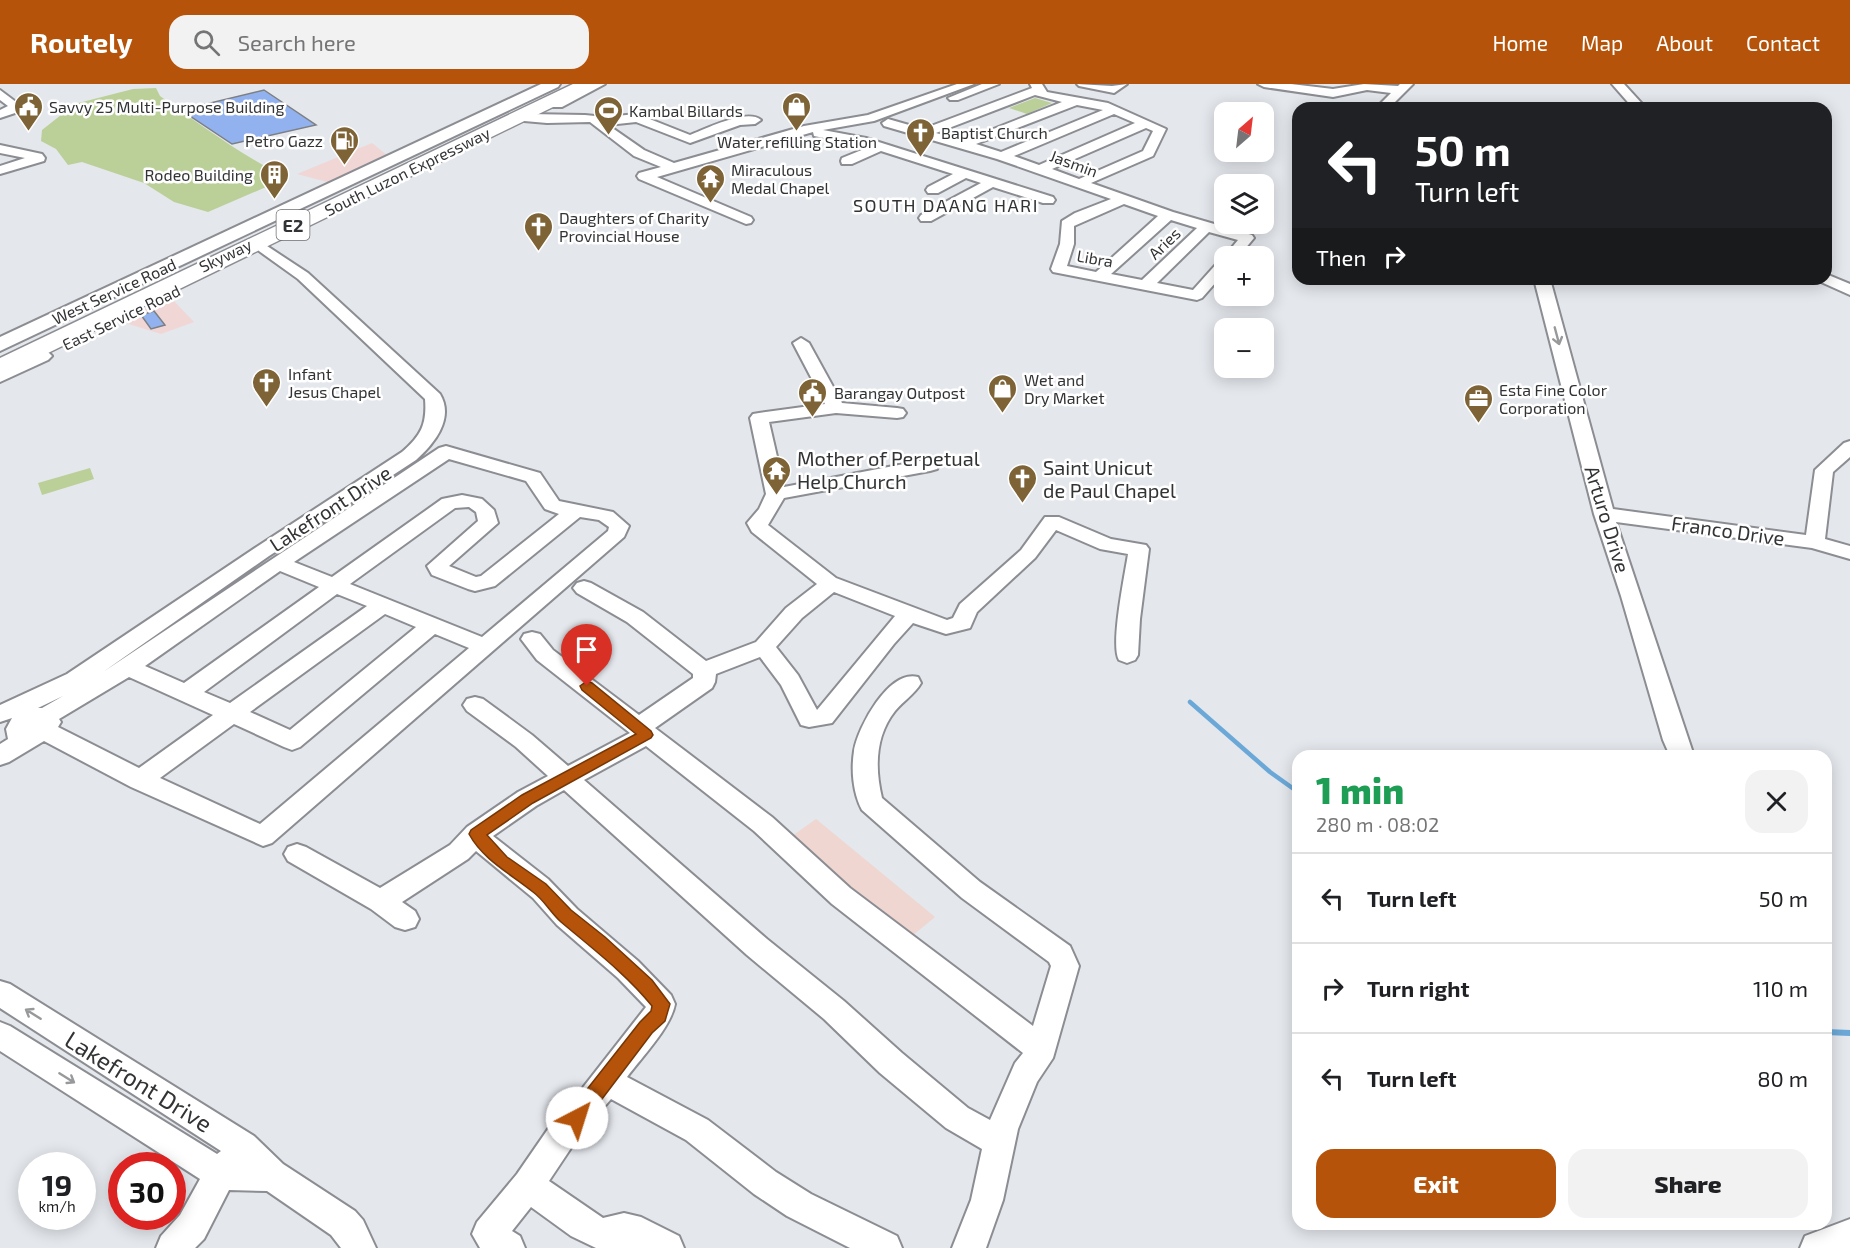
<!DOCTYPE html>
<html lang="en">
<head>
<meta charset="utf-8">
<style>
  :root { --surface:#fff; --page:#f2f2f2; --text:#202124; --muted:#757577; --line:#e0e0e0; --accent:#b45309 }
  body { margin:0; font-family:"Exo 2",sans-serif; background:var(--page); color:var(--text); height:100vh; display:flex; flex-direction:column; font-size:22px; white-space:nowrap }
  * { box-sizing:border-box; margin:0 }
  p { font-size:20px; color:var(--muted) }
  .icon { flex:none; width:33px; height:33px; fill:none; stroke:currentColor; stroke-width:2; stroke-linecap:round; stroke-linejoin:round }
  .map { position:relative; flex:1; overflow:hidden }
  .panel { position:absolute; left:1292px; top:666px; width:540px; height:480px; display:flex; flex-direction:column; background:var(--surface); border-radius:18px; box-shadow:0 3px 15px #0003 }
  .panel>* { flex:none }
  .banner { position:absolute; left:1292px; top:18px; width:540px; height:183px; border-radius:18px; box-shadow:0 3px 15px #0003; background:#202124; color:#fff; overflow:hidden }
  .needle { width:39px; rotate:28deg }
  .controls { position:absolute; left:1214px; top:18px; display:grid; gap:12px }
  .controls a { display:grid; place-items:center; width:60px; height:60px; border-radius:12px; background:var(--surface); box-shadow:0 3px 15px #0003; font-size:30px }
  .speed { position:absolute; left:18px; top:1068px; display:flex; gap:12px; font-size:30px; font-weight:700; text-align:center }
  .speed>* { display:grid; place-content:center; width:78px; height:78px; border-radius:50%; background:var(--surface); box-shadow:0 3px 15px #0003; line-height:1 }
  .speed small { font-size:15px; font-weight:400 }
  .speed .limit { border:9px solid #d22; background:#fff; color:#111 }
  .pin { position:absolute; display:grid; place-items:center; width:51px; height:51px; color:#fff; margin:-62px -26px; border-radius:50% 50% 50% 0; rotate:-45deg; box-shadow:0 0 6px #0007 }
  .pin .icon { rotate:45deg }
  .me { position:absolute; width:66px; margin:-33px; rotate:40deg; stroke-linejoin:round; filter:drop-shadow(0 0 4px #0008) }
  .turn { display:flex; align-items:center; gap:21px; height:126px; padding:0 24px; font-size:27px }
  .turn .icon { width:78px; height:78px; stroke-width:2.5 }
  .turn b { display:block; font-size:42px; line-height:51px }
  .then { display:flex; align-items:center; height:57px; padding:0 24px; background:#0003; gap:12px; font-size:22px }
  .round { display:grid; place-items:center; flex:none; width:63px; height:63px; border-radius:18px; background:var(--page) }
  .headline { display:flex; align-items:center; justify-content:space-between; height:102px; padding:0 24px }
  h1 { font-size:36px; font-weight:800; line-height:45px; color:#1e9e55 }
  .primary-button { display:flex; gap:12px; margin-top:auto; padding:12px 24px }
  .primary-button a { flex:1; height:69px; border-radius:18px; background:var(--accent); color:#fff; font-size:24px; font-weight:800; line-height:69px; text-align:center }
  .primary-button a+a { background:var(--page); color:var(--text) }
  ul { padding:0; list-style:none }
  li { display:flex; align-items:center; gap:18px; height:90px; padding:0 24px; border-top:2px solid var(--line) }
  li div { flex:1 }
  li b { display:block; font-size:22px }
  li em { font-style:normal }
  header { display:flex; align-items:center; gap:36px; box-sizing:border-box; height:84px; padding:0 30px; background:var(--accent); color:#fff }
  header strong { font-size:28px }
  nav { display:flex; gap:33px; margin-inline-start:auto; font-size:21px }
  .search { width:420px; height:54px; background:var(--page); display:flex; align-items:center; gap:15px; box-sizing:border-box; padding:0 21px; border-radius:18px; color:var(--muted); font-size:22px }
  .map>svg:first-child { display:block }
  .commercial { fill:#f1d6d6 }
  .education { fill:#f0d6d1 }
  .green { fill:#bbd098 }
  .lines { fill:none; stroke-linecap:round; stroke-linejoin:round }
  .stream-far1 { stroke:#6ba8d8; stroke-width:4.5 }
  .stream { stroke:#6ba8d8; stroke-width:6 }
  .building { fill:#92b2ef; stroke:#7c7f83; stroke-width:1.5 }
  .minor-casing { stroke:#8b8d92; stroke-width:4 }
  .major-casing { stroke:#8b8d92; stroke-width:4 }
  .highway-casing { stroke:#8b8d92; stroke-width:3 }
  .minor { fill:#fff; fill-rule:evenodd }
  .major { fill:#fff; fill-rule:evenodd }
  .highway { fill:#fff; fill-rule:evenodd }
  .oneway { stroke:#98999a }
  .route { fill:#b45309; stroke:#753606; stroke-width:1.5 }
  .labels { text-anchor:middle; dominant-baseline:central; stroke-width:5; stroke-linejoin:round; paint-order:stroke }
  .far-poi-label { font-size:16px; fill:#323335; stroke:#fff; text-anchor:start }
  .far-street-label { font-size:16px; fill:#323335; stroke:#fff }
  .far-quarter-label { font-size:18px; letter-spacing:1.5px; fill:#323335; stroke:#fff }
  .shield { fill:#fff; stroke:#707072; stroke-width:1.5 }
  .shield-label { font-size:18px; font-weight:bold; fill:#323335 }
  .poi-label { font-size:20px; fill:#323335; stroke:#fff; text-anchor:start }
  .street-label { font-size:20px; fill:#323335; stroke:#fff }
  .near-street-label { font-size:24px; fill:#323335; stroke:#fff }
</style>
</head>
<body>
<header>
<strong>Routely</strong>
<div class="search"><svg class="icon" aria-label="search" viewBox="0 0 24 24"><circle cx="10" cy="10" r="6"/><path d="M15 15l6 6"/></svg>Search here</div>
<nav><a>Home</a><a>Map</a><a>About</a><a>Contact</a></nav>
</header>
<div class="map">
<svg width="1850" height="1164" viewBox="0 0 1850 1164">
  <rect width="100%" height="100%" fill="#e4e7ec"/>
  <g class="commercial">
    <polygon points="372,59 388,72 331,99 297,90"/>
    <polygon points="170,213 194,238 161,250 119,237"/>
  </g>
  <polygon class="education" points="816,735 935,833 907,856 788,755"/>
  <g class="green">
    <path d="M156,4L160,12C201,41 241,71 287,94L208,128L174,118L144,99L82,78L68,81L56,65L41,57L42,46L61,31L55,25L133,5Z"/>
    <polygon points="1035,14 1052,19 1027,30 1009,24"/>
    <polygon points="90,384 94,395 42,411 38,399"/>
  </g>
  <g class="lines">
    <polyline class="stream-far1" points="1190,618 1270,688 1298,708"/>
    <polyline class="stream" points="1826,948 1850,949"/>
  </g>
  <g class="building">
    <polygon points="264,6 316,41 232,60 181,26"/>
    <polygon points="154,227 165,241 151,245 141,231"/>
  </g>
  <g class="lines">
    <defs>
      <g id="minor">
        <path d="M957,0H974L874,37L823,46L866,54L1053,113L1055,116L1053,119H1043L993,103L931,137H921L919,134L921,131L981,99L966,94L938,109H928L926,106L928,103L953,90L881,67L852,80H842L841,77L842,74L869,63L814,52L813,48L657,93L751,133L753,136L751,139L746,140L639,95L637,92L639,89L661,83L634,72L590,38L547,39L524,37L522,34L528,30L585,31L605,33L637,30L690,51C706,45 747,24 761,36L755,40L740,41L690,59L636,38L608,41L644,66L674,79L804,42L868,31Z"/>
        <polygon points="982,0 999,0 958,16 950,16 948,14"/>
        <path d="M1030,0H1042L1047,8L1108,19L1166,45L1153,72L1091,99L1173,128L1252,151L1254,154L1239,172L1224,173L1238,156L1209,148L1157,199L1193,206L1219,177L1224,176V189L1202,214L1197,216L1053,188L1051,185L1060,160L1062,137L1075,129L1111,115L997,75L884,42L882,39L888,35L923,45L1032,4ZM1035,11L1062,18L963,57L936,49ZM1077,21L1103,26L1001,68L976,60ZM1114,30L1135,39L1039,81L1014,72ZM1146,44L1153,47L1143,67L1079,95L1052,85ZM1124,120L1158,132L1096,188L1067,182L1074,160V142ZM1171,136L1197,144L1142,196L1111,190Z"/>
        <polygon points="1077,0 1112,2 1127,0 1114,9 1079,2"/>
        <polygon points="1258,0 1291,0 1333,5 1364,0 1398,2 1400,0 1413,0 1389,24 1376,24 1391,9 1367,6 1333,13 1264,3"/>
        <polygon points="1612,0 1624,0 1646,24 1633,24"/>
        <polygon points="0,6 20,21 15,29 0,34 0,26 8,22 0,16"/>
        <polygon points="0,61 42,70 45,74 44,77 0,90 0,82 25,74 0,69"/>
        <path d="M264,160L308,189L440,310C455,335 433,361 416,376L269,472L103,588L439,364L446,362L540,389L559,417L613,428L629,442L624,453L272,759L263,762L131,703L44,657L9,678L0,681V660L8,655L6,645L12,634L0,638V621L67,590L255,464L402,368C421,352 427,340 425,315L298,195L259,167L257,164L259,161ZM449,375L526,397L545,425L559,430L481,492L476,493L449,482L498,439L494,426L482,415L462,411L442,415L332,493L294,478ZM469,423L476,428L478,437L427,482L432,491L468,505L475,507L495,502L580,433L599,436L609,443L608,447L482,553L350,500L455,424ZM280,487L319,503L184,599L145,582ZM337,510L367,522L230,619L204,608ZM385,530L416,543L290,646L250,628ZM435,550L469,564L260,740L160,694L234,640L284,663L292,666L300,663ZM129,593L213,631L139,684L58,643L61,638L59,635ZM63,612L42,624H38Z"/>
        <polygon points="1826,190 1850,200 1850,211 1821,198 1818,195 1826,195"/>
        <polygon points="1534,195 1550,195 1613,425 1806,451 1815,386 1844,359 1850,357 1850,373 1833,388 1825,455 1850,462 1850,475 1812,464 1616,438 1694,672 1670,672 1663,656 1621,512 1594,430"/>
        <path d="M801,254L809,259L842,319L897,324L903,325L906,329L903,333L897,334L836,329L769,338L784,403L930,375L937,377L939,381L937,385L930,387L784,414L768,441L836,494L947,536L953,534L960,520L1021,466L1045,433H1059L1111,455L1146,461L1149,465L1140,535L1138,571L1135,576L1127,579L1119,576C1110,561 1125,490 1128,470L1100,465L1056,446L1035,474L977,528L970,544L946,550L913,539L894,560L832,639L809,643L801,641L781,601L760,573L716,590L715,598L712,604L655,644L772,733L850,804L1033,942L1051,882L1049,878L962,814L862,726C853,709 851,686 854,667C858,643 889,585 918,593L921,599C915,610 903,617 895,627C875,652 875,685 882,714L980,798L1070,862L1079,882L1053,974L1037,998L1018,1045L1003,1116L986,1164H952L971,1116L982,1065L946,1044L880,989L824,935L747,871L564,706L536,722L493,752L548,795L577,825L638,877L671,911L675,920C671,943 642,973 627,993L708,1036L776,1088L811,1110L897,1152L902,1164H850L787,1132L754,1110L686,1056L611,1015L579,1052L549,1097L603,1134L624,1129L641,1133L679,1152L684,1164H596L571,1152L531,1123L512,1147L520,1152L525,1164H480L472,1150L477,1138L517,1090L557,1032L574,1015L646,923L618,894L557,841L533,814L476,767L468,775L402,818L415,827L419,835L415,843L405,846L395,843L371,825L288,777L284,770L288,763L297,760L306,763L380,804L450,761L467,743L518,708L548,692L516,663L467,627L463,621L467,615L475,613L483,615L532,651L568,682L630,649L537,576L521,555L524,550L532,548L540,550L553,566L639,631L693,594V590L627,538L577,509L573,504L577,499L584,497L591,499L643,528L706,577L756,558L786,524L817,500L752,448L747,439L759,425L766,410L750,334L753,330L759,329L825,320L793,259ZM834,508L895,532L817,626L798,591L776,563L802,534ZM646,662L754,747L832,820L1023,969L1015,979L990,1036L968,1024L902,969L844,917L767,855L584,696Z"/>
        <polygon points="0,897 10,900 254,1052 283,1080 355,1127 363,1136 376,1164 341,1164 331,1151 267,1107 229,1106 204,1155 195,1164 156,1164 161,1152 180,1131 200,1095 0,967 0,938 10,942 217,1070 221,1067 0,924"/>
        <polygon points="1850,1135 1850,1164 1800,1164 1805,1152"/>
      </g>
      <g id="major">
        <polygon points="541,0 560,0 558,3 0,267 0,253"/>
        <polygon points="586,0 605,0 562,23 552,23 549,20"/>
        <polygon points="41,266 48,268 52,272 48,276 0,298 0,284"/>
      </g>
      <polygon id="highway" points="573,0 594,0 592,4 9,288 0,290 0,274"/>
    </defs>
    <use href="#minor" class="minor-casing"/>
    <use href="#major" class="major-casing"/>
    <use href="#highway" class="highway-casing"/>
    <use href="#minor" class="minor"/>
    <use href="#major" class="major"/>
    <use href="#highway" class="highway"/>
  </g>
  <defs><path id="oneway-shaft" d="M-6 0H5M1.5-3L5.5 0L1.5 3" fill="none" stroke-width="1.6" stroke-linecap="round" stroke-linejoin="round" transform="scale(1.5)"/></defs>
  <g class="oneway">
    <use href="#oneway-shaft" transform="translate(1557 252) rotate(75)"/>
    <use href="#oneway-shaft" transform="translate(33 930) rotate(-148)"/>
    <use href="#oneway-shaft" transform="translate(67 994) rotate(32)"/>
  </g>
  <path class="route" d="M587,597L592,599L651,647L653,651L651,654L533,719L487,751L507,773L546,800L571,826L605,853L652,896L670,920L665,937L652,949L583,1040L577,1042L570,1040L567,1034L570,1027L640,938L651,927L652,922C626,890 593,865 561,838C551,829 544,816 533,808C511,790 483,776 469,750L471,746L522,711L636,650L582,606L580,602Z"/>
  <defs>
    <symbol id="civic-pin" viewBox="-11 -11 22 30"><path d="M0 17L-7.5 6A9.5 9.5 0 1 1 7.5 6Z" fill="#7d6335" stroke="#fff"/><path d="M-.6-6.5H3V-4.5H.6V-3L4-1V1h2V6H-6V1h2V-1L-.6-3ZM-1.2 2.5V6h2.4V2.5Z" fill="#fff"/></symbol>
    <symbol id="shop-pin" viewBox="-11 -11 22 30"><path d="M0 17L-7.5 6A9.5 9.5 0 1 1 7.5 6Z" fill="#7d6335" stroke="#fff"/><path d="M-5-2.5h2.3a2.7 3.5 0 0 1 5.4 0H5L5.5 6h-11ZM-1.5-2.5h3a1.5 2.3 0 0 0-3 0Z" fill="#fff"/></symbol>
    <symbol id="stadium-pin" viewBox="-11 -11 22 30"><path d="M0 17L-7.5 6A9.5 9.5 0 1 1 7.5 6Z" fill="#7d6335" stroke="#fff"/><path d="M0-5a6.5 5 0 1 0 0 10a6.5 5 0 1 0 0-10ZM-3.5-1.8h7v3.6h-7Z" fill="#fff"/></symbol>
    <symbol id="church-pin" viewBox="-11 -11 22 30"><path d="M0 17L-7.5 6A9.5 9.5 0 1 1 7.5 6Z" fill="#7d6335" stroke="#fff"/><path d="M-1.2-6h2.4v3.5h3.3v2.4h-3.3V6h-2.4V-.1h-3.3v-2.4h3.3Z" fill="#fff"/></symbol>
    <symbol id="fuel-pin" viewBox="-11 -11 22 30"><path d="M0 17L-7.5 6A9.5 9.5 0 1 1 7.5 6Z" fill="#7d6335" stroke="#fff"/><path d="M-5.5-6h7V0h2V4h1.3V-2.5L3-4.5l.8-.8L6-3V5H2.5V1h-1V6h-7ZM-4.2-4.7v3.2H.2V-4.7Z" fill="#fff"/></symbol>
    <symbol id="building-pin" viewBox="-11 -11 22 30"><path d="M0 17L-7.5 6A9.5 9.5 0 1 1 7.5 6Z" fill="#7d6335" stroke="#fff"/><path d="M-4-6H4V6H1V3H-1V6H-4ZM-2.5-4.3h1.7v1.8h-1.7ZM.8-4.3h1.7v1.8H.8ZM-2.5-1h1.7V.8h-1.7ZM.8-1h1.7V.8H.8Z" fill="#fff"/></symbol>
    <symbol id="temple-pin" viewBox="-11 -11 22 30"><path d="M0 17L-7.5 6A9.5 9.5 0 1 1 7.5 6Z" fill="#7d6335" stroke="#fff"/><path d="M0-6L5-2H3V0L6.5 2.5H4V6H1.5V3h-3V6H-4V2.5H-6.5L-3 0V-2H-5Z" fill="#fff"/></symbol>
    <symbol id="office-pin" viewBox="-11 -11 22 30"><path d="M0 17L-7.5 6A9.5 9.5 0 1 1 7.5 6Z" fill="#7d6335" stroke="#fff"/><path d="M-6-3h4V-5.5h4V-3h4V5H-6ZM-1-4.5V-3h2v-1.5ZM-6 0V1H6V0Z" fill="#fff"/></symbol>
  </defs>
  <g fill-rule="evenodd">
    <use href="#civic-pin" x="12" y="6" width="33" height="45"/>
    <use href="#shop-pin" x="780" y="6" width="33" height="45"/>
    <use href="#stadium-pin" x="592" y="10" width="33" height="45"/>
    <use href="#church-pin" x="904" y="32" width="33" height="45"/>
    <use href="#fuel-pin" x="328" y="40" width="33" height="45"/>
    <use href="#building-pin" x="258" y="74" width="33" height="45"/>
    <use href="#temple-pin" x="694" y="78" width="33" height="45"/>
    <use href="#church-pin" x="522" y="126" width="33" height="45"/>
    <use href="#church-pin" x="250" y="282" width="33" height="45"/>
    <use href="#shop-pin" x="986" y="288" width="33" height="45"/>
    <use href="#civic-pin" x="796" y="292" width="33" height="45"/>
    <use href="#office-pin" x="1462" y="298" width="33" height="45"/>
    <use href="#temple-pin" x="760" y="370" width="33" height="45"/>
    <use href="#church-pin" x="1006" y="378" width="33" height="45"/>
  </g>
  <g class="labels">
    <g class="far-poi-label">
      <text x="49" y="22">Savvy 25 Multi-Purpose Building</text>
      <text x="629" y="26">Kambal Billards</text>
      <text x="941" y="48">Baptist Church</text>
      <text x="323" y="56" text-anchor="end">Petro Gazz</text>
      <text x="797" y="57" text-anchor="middle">Water refilling Station</text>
      <text x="731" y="85">Miraculous<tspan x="731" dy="18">Medal Chapel</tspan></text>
      <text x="253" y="90" text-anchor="end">Rodeo Building</text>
      <text x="559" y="133">Daughters of Charity<tspan x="559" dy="18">Provincial House</tspan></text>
      <text x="288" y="289">Infant<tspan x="288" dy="18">Jesus Chapel</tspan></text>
      <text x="1024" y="295">Wet and<tspan x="1024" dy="18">Dry Market</tspan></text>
      <text x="1499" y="305">Esta Fine Color<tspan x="1499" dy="18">Corporation</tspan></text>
      <text x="834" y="308">Barangay Outpost</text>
    </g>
    <g class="far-street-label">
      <text transform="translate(1074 79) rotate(20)">Jasmin</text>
      <text transform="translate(407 87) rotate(-26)">South Luzon Expressway</text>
      <text transform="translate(1164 159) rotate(-44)">Aries</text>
      <text transform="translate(225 171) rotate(-26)">Skyway</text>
      <text transform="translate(1095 174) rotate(10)">Libra</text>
      <text transform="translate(114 207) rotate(-25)">West Service Road</text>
      <text transform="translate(121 233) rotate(-26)">East Service Road</text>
    </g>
    <g class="far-quarter-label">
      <text x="946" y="121">SOUTH DAANG HARI</text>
    </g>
    <rect class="shield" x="276.5" y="126" width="33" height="30" rx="4.5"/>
    <g class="shield-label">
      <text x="293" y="141">E2</text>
    </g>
    <g class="poi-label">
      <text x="797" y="374">Mother of Perpetual<tspan x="797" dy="23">Help Church</tspan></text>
      <text x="1043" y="383">Saint Unicut<tspan x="1043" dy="23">de Paul Chapel</tspan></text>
    </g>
    <g class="street-label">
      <text transform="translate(330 424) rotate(-33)">Lakefront Drive</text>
      <text transform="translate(1608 435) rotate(73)">Arturo Drive</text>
      <text transform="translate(1728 446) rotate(8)">Franco Drive</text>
    </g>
    <g class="near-street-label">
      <text transform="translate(139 997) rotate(32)">Lakefront Drive</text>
    </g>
  </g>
</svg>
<div class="controls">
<a><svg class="needle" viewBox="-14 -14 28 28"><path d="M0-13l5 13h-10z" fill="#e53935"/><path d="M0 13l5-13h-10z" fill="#757577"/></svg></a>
<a><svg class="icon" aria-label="layers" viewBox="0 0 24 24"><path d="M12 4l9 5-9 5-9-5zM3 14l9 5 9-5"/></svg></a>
<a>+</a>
<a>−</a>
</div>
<div class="speed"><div>19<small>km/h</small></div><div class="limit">30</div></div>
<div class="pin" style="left:587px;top:602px;background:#d93025"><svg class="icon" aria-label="arrive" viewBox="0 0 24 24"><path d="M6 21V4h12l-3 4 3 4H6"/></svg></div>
<svg class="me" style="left:577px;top:1034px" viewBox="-20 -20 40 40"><circle r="19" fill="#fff"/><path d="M0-13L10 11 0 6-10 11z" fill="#b45309"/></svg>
<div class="banner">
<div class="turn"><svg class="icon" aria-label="left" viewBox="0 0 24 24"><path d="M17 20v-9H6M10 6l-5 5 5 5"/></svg><div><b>50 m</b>Turn left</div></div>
<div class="then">Then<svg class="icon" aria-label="right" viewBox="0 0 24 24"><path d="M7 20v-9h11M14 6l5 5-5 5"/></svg></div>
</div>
<section class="panel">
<div class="headline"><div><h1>1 min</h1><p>280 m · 08:02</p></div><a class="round"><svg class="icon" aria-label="close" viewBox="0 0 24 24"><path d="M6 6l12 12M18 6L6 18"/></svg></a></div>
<ul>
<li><svg class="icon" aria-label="left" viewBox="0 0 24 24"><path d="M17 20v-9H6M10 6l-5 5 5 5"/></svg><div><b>Turn left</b></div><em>50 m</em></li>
<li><svg class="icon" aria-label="right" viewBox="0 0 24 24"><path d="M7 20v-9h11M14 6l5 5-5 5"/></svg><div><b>Turn right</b></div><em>110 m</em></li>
<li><svg class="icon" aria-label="left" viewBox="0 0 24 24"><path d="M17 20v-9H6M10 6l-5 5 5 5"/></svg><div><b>Turn left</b></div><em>80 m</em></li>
</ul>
<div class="primary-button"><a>Exit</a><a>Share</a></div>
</section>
</div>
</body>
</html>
